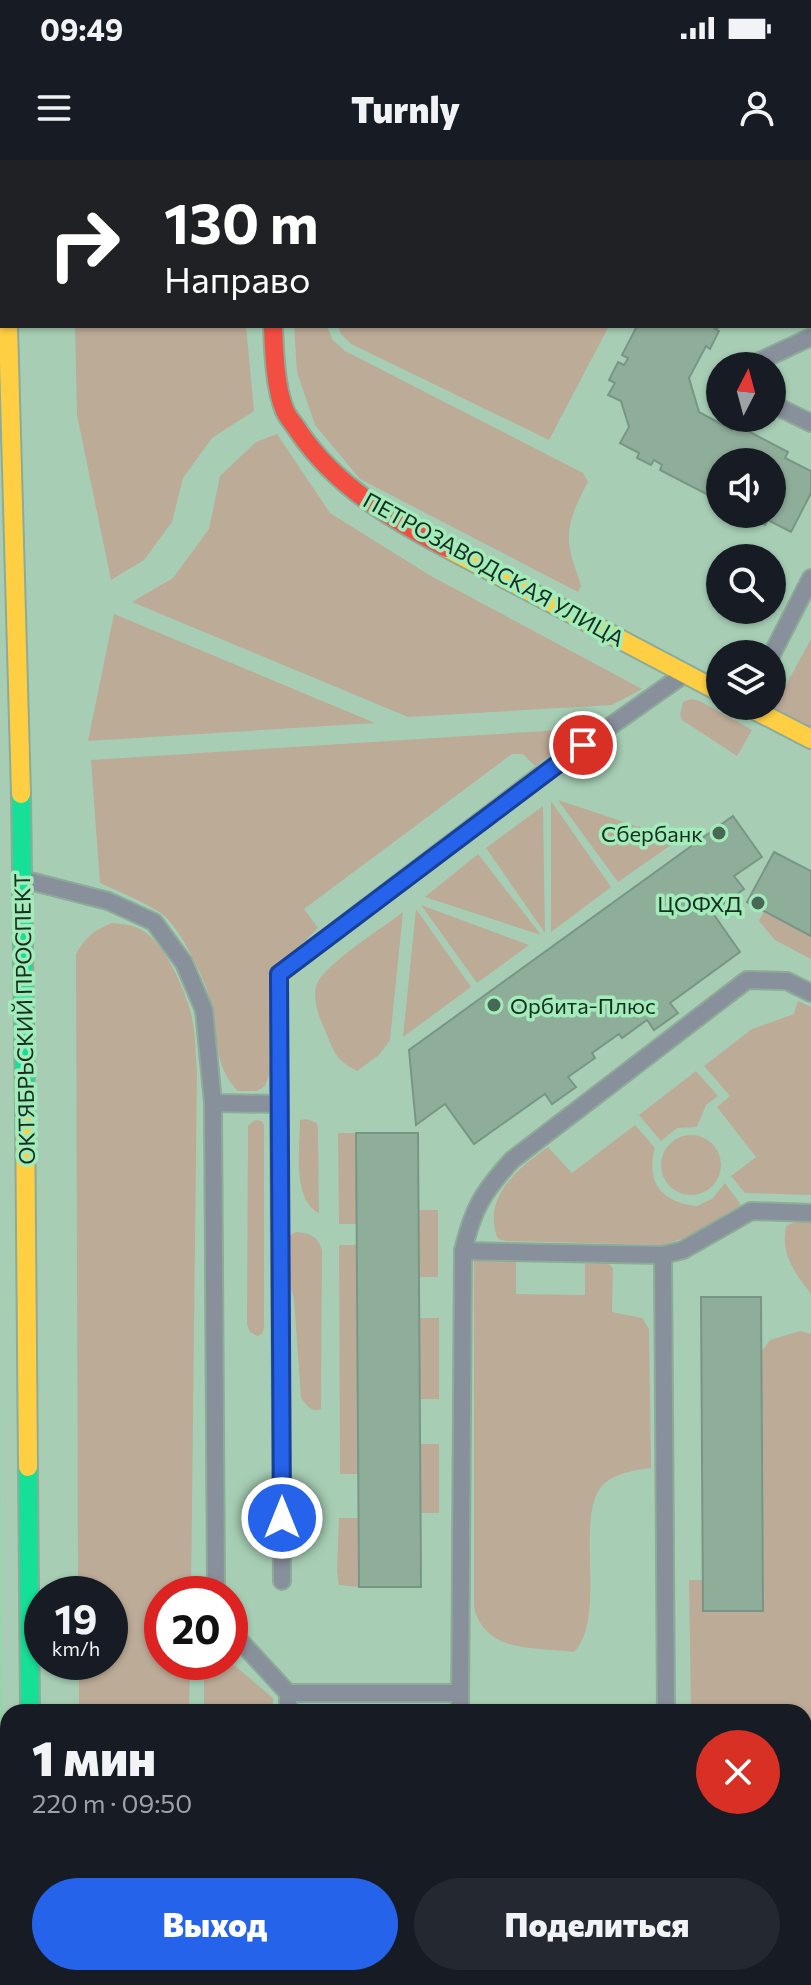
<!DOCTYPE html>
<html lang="ru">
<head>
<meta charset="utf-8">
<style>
  :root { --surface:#171b24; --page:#242831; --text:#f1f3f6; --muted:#9ea1a6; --accent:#2563eb }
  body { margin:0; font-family:Commissioner,sans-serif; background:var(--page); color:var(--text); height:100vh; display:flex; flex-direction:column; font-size:30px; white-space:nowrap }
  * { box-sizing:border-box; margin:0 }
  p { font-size:26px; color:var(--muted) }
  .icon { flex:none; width:44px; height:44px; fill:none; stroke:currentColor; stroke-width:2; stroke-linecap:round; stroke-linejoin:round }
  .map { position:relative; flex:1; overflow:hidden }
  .panel { position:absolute; left:0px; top:1544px; width:812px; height:282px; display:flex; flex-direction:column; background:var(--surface); border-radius:24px 24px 0 0; box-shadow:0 2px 6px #0004 }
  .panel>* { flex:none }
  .hud { position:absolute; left:0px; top:0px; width:812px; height:168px; box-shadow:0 2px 6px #0004; background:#202124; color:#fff; overflow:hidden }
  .needle { width:52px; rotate:6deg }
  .buttons { position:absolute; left:706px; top:192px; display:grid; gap:16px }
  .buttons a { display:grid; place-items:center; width:80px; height:80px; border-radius:50%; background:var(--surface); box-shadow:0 2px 6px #0004; font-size:40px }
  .speed { position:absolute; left:24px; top:1416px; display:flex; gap:16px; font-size:40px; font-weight:700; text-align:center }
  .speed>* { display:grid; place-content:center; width:104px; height:104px; border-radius:50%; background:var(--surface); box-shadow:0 2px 6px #0004; line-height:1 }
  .speed small { font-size:20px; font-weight:400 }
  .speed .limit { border:12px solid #d22; background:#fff; color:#111 }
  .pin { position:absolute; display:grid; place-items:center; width:68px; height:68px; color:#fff; margin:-34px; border:4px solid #fff; border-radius:50%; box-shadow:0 2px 8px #0007 }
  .me { position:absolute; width:88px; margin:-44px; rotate:0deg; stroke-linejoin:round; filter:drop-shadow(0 0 6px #0008) }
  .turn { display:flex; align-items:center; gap:28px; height:168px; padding:0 32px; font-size:36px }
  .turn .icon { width:104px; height:104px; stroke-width:2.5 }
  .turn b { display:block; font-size:56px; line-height:68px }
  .round { display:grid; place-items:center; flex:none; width:84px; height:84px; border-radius:42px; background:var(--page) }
  .headline { display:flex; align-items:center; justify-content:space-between; height:136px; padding:0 32px }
  h1 { font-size:48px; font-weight:800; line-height:60px }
  .primary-button { display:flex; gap:16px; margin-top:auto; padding:16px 32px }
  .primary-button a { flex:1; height:92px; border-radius:48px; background:var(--accent); color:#fff; font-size:32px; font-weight:800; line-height:92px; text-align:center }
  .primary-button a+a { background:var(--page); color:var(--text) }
  .status { display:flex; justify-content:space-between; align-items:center; height:56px; padding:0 40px; background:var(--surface); direction:ltr }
  .status svg { height:22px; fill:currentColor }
  header { display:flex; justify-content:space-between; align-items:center; height:104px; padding:0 32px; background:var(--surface); font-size:36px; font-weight:800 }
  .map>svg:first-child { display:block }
  .built { fill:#97d4ad }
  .green { fill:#bcab97 }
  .building { fill:#8fae9a; stroke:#789684; stroke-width:2 }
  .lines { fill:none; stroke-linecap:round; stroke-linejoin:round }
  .lane-casing { stroke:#8dab98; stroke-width:20 }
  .fast-casing { stroke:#8dab98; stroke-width:22 }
  .slow-casing { stroke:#8dab98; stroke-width:22 }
  .jam-casing { stroke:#8dab98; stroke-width:22 }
  .lane { stroke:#88909b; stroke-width:16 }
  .fast { stroke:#16e098; stroke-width:18 }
  .slow { stroke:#ffcf43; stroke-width:18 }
  .jam { stroke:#f24e42; stroke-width:18 }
  .route-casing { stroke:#184099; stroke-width:20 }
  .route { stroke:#2563eb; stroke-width:14 }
  .poi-dot { fill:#476854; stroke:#a4ebbc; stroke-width:3 }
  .labels { text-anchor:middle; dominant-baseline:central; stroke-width:7; stroke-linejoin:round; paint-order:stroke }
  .street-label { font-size:22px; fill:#14311f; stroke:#a4ebbc }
  .poi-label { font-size:22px; fill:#14311f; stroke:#a4ebbc; text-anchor:end }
</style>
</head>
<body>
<div class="status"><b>09:49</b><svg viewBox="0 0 49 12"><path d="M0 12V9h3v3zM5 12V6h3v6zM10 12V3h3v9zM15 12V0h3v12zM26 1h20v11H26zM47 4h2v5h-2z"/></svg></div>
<header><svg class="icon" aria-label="menu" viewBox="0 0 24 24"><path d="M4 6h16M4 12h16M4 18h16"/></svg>Turnly<svg class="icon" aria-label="person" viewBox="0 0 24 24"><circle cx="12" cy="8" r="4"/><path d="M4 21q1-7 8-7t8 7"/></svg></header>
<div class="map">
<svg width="811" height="1825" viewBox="0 0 811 1825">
  <rect width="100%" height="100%" fill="#a7ceb5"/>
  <g class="built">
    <polygon points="0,1206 5,1825 0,1825"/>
    <polygon points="804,1761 811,1761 811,1825 573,1825 573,1818 804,1818"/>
  </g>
  <g class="green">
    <polygon points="75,166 246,166 254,251 212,278 183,318 172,362 144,400 111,420 77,255"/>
    <path d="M294,166H327L332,179L345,191L583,313L588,322C577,343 565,365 570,389C572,402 578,414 581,426L578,432L360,319L315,265L297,212Z"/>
    <polygon points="338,166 609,166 549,280 351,184 341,174"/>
    <polygon points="277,274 330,353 431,416 642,529 612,545 408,557 132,442 173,418 209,369 220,316 256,282"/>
    <polygon points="114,454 375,563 88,581"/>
    <polygon points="811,479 811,575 774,547"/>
    <polygon points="691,539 700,541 752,570 737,596 682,560 680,554 683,542"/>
    <path d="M591,568L535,606L523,594H512L304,749L318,768L285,801L273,904L265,926L257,931H238C215,908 218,881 213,850C209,826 181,768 161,753C142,741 120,732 100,723L91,600Z"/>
    <polygon points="558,640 678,680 618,722"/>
    <polygon points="551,641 611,727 551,772"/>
    <polygon points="543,646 545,773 486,688"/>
    <polygon points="478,694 541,775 425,737"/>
    <polygon points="421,745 529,785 477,823"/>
    <polygon points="416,749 471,827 403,877"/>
    <polygon points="764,751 811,776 811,799 775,780 759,761"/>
    <path d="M403,752L390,880L379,895L357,911C334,899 334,891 324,868C318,855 310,833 319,820C334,798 381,769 403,752Z"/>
    <path d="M112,763C123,764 132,765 142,770C165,784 185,829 191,854C196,872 195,892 197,910L191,1434H162V1502H190L189,1552H79V1502H110V1434H78L76,794C86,777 94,770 112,763Z"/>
    <polygon points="798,841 811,847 811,1035 745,1033 731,1016 756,997 717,947 730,936 704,906 752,869 794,854"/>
    <polygon points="696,911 718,936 706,945 697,967 677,968 661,981 639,955"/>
    <path d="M306,959L317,963L318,971L319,1053C292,1040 300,987 300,960Z"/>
    <polygon points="255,960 262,961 264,965 264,1168 262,1174 257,1176 250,1172 247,1164 248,966"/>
    <path d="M635,965L655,988C645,1023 663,1043 697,1046L712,1039L725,1023L741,1045L687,1077L663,1085L506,1081L498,1079C481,1038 518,1008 548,987L572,1013Z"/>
    <polygon points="338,973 356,973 356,1064 339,1064"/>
    <circle cx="691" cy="1005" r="30"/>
    <polygon points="418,1050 438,1050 438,1117 419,1117"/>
    <path d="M795,1062H811V1134C795,1113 780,1094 786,1066Z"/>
    <path d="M296,1072C310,1073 319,1077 322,1091L321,1249C311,1253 307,1245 301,1238L294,1139L284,1103L287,1077Z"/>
    <polygon points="339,1085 356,1085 358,1314 340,1314"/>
    <path d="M474,1099L516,1101V1134L585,1135V1104L607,1103L613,1108L612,1152L642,1158L649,1169L651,1308C636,1310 622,1312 609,1320C569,1344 610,1455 574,1492C536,1487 485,1494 474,1447Z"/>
    <rect x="419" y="1158" width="20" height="81"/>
    <polygon points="800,1171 811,1174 811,1578 804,1578 804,1552 691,1552 689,1420 703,1420 703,1451 763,1451 762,1191 770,1180"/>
    <rect x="420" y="1284" width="19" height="69"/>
    <polygon points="339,1358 358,1358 359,1427 339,1425 337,1412"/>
    <polygon points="211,1505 234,1505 273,1538 273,1552 204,1552 204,1509"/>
  </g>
  <g class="building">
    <polygon points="637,166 721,166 715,169 719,171 710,189 706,186 689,218 699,252 732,270 735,264 788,292 785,298 811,311 811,333 791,372 768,360 765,365 745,354 772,354 772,302 720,302 720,341 660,310 662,305 654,300 651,305 637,298 639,293 620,283 629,267 621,241 608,235 615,223 609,220 618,202 624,205 626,202 628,198 622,195"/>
    <polygon points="733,656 762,697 734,716 744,729 712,752 740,792 670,843 678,853 654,870 647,860 622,878 619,874 592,893 595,898 568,917 576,927 552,944 545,934 474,984 445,944 416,965 409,890"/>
    <polygon points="774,692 811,711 811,776 747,742"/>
    <polygon points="356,973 418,973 421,1427 359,1427"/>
    <polygon points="701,1137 761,1137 763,1451 703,1451"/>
    <rect x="804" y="1627" width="7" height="69"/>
    <polygon points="804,1772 811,1772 811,1823 801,1823 801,1818 804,1818"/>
    <rect x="166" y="1818" width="72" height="7"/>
    <rect x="357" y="1818" width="59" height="7"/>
    <rect x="697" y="1818" width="44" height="7"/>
  </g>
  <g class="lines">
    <defs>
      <g id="lane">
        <polyline points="749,206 811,177"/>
        <polyline points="772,244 811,263"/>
        <polyline points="772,494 811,418"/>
        <polyline points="26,720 108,741 154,762 184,803 204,850 213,943"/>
        <polyline points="279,944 282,1421"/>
        <polyline points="463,1091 663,1095 683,1090 751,1051 811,1053"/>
        <polyline points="663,1095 666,1552"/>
        <polyline points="216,1434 213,943 279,944 279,814 538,617 683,515"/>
        <polyline points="230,1470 288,1533 288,1552"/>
        <polyline points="288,1533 460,1533"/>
        <path d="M460,1552L463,1091C473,1048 483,1032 512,1000L747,820L787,821L811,833"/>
        <polyline points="804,1585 811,1585"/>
        <polyline points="804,1731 811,1731"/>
        <polyline points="291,1818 291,1825"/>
        <polyline points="462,1818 462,1825"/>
      </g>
      <g id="fast">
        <polyline points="272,0 272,2"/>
        <polyline points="21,634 25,950"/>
        <polyline points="28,1307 30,1552"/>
      </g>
      <g id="slow">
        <polyline points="5,0 5,2"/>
        <polyline points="8,166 21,634"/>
        <polyline points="447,388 720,532"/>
        <polyline points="747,546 811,579"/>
        <polyline points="25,950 28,1307"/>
        <polyline points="31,1818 31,1825"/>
      </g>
      <path id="jam" d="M273,166C274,191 275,228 285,251C288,258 295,265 299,272C336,326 390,358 447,388"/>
    </defs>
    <use href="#lane" class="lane-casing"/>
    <use href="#fast" class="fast-casing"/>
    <use href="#slow" class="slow-casing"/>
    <use href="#jam" class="jam-casing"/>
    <use href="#lane" class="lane"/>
    <use href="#fast" class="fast"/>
    <use href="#slow" class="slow"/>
    <use href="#jam" class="jam"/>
  </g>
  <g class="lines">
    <defs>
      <polyline id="route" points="282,1358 279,814 583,585"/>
    </defs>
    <use href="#route" class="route-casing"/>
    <use href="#route" class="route"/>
  </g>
  <g class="poi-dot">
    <circle cx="719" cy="673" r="8"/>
    <circle cx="758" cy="743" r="8"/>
    <circle cx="494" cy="845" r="8"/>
  </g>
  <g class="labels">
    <g class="street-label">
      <text transform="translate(494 409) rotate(29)">ПЕТРОЗАВОДСКАЯ УЛИЦА</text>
      <text transform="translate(24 859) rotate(-91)">ОКТЯБРЬСКИЙ ПРОСПЕКТ</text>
    </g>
    <g class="poi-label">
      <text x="703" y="673">Сбербанк</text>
      <text x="742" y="743">ЦОФХД</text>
      <text x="510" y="845" text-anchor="start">Орбита-Плюс</text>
    </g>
  </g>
</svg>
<div class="buttons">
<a><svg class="needle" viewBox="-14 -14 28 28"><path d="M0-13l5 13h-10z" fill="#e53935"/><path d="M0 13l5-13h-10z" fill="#9ea1a6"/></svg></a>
<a><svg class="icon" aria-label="sound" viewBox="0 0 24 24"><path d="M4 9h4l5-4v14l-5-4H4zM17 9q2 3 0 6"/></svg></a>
<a><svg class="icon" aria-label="search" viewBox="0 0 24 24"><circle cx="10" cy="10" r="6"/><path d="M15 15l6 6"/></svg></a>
<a><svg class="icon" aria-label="layers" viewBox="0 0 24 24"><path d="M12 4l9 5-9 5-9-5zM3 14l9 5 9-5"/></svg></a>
</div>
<div class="speed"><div>19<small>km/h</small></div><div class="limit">20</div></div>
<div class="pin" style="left:583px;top:585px;background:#d93025"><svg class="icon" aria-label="arrive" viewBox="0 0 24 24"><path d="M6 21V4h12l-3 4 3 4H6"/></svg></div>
<svg class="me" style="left:282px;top:1358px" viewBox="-20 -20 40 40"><circle r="17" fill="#2563eb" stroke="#fff" stroke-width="3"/><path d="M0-11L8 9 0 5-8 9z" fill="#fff"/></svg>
<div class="hud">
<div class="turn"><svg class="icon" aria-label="right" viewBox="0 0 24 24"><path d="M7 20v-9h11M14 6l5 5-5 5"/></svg><div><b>130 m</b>Направо</div></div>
</div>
<section class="panel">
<div class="headline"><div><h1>1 мин</h1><p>220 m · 09:50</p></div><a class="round" style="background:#d93025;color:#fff"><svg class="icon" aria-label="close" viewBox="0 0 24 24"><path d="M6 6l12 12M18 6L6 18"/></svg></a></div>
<div class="primary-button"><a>Выход</a><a>Поделиться</a></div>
</section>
</div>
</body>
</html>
